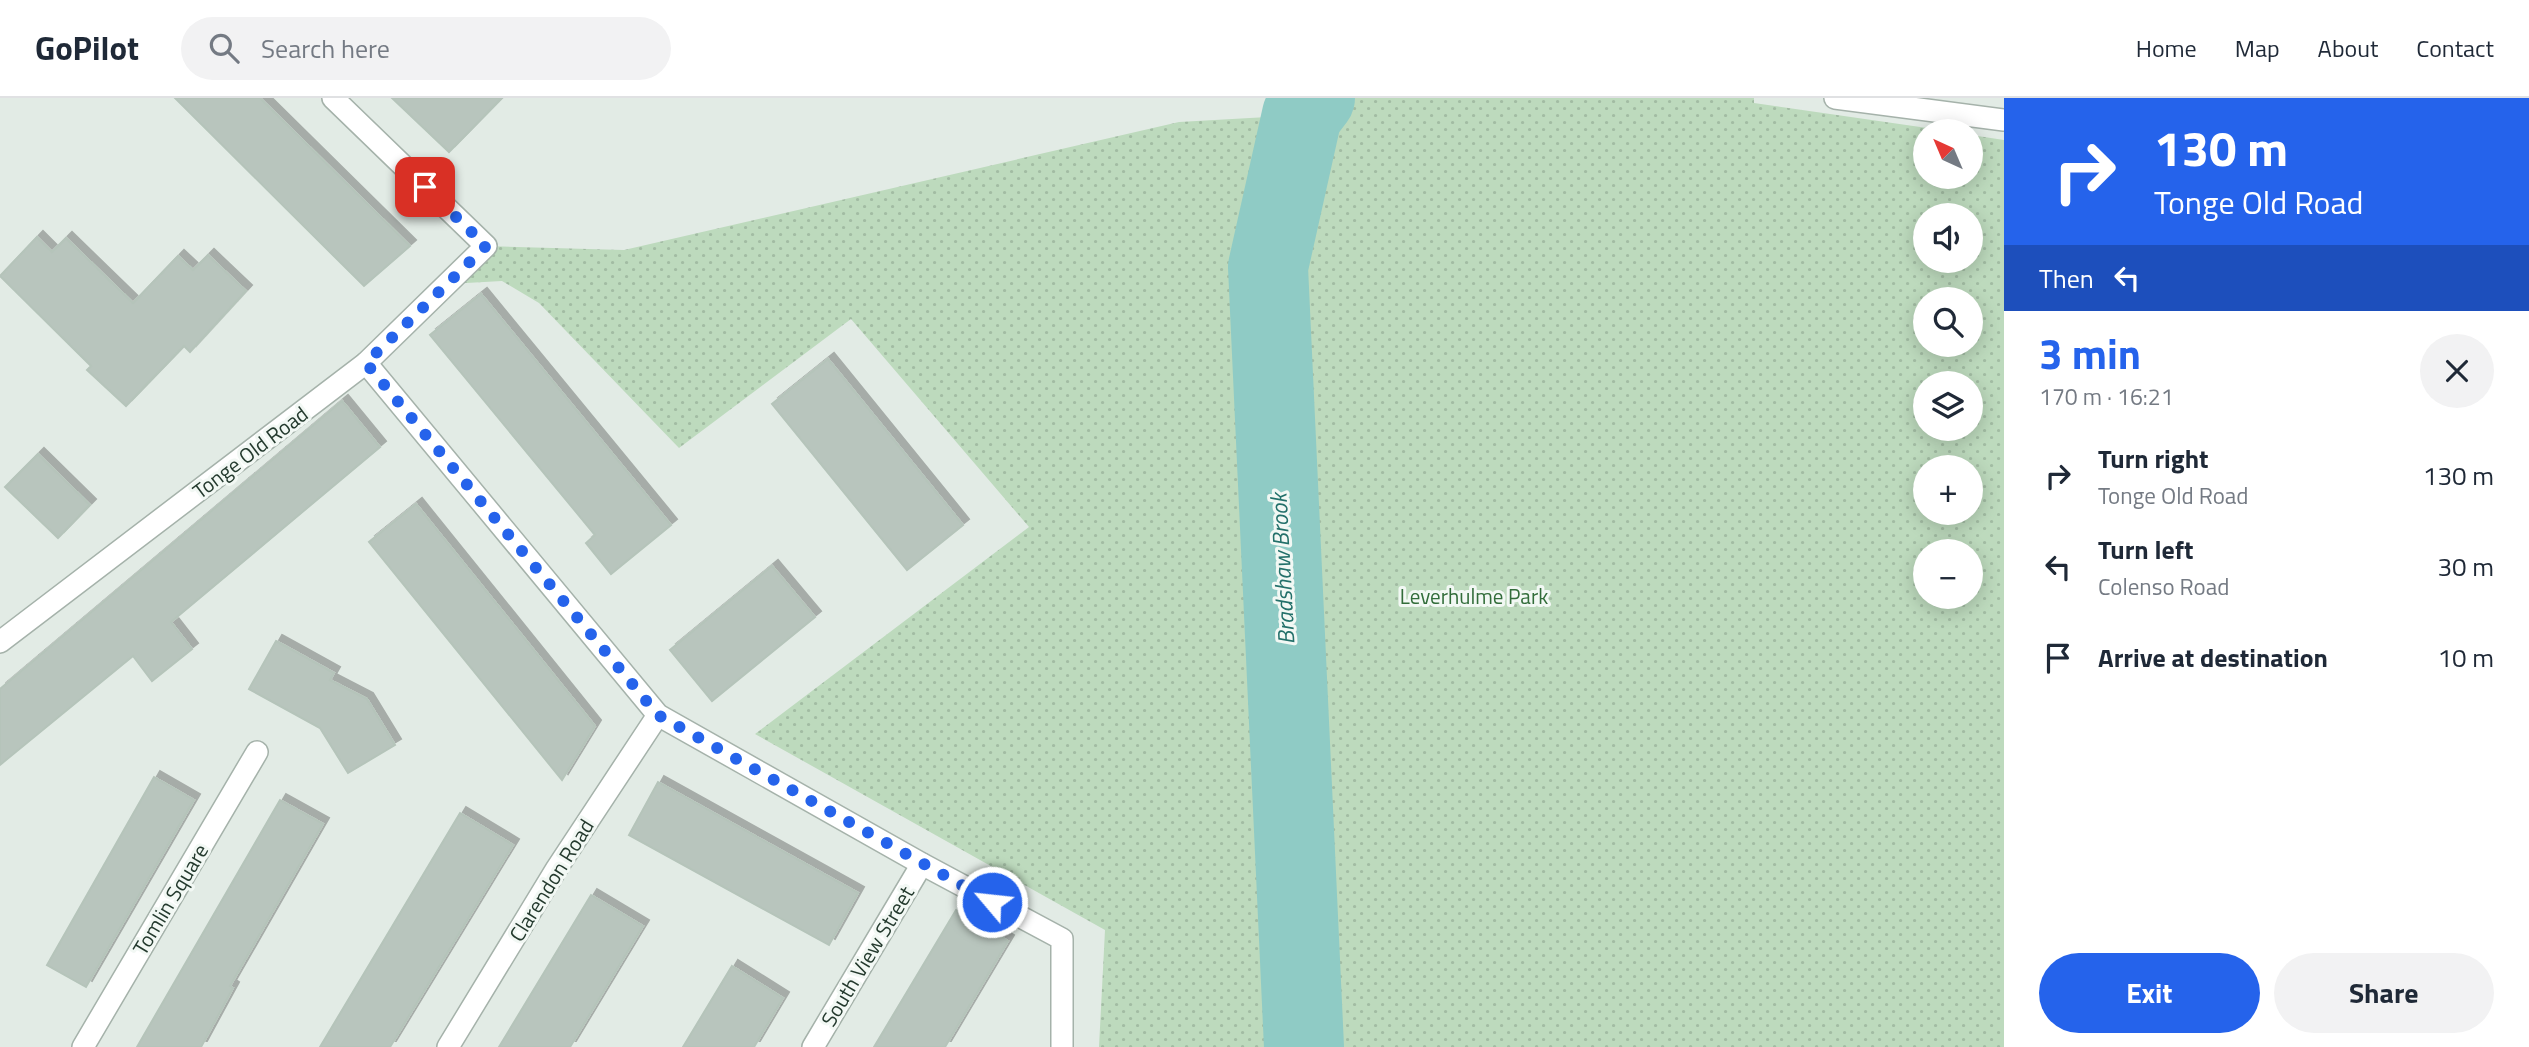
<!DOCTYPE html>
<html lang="en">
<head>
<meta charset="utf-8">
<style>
  :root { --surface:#fff; --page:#f2f2f3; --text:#1f2937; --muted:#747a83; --line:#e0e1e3; --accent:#2563eb }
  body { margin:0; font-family:"Titillium Web",sans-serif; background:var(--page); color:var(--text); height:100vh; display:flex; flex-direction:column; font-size:26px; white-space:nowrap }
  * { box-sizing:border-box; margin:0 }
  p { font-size:23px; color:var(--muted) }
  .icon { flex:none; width:38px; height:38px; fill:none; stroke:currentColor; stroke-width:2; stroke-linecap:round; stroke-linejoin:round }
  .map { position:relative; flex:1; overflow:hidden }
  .panel { display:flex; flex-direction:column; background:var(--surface); width:525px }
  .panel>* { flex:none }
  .hud { background:#2563eb; color:#fff; overflow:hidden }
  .needle { width:46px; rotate:316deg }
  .tools { position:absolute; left:1913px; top:21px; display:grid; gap:14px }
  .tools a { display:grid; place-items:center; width:70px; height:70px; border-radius:50%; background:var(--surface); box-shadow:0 4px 18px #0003; font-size:35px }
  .pin { position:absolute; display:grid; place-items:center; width:60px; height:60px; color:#fff; margin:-30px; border-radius:14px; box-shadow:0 4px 10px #0006 }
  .me { position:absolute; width:77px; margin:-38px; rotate:298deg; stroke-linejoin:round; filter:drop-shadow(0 0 5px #0008) }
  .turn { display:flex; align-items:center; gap:24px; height:147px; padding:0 35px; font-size:32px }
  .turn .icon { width:91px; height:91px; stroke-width:2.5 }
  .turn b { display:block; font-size:49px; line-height:60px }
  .then { display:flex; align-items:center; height:66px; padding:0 35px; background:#0003; gap:14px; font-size:26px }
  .round { display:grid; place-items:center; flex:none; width:74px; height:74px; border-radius:37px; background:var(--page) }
  .headline { display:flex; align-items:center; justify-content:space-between; height:119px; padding:0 35px }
  h1 { font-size:42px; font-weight:700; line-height:52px; color:var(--accent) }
  .action { display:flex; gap:14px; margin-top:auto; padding:14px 35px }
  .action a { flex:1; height:80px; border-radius:42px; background:var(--accent); color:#fff; font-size:28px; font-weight:700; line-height:80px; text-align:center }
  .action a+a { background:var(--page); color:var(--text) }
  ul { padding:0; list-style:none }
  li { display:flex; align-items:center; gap:21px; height:91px; padding:0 35px }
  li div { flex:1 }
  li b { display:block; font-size:26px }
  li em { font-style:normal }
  header { display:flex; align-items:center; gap:42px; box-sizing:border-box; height:98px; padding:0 35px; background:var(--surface); border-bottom:2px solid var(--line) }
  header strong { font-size:33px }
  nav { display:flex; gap:38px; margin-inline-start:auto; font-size:24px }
  .search { width:490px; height:63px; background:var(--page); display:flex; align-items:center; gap:18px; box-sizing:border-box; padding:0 24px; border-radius:38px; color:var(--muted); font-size:26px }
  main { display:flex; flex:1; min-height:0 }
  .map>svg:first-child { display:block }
  .green { fill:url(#green-dots); fill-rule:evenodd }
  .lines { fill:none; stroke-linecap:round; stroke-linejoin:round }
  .river { stroke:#8fcbc5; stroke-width:80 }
  .building { fill:#b8c5bd; stroke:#b5c4ba; stroke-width:2; filter:url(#shadow) }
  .street-casing { stroke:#a5b2aa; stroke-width:24 }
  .street { stroke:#fff; stroke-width:21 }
  .route { stroke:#2563eb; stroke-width:12; stroke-dasharray:0 21.6 }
  .labels { text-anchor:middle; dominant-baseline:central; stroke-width:6; stroke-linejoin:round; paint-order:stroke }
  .street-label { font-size:21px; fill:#243a2e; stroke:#f2f8f4 }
  .park-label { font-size:21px; fill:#326d3a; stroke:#f2f8f4 }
  .water-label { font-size:23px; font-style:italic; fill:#23706a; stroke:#f2f8f4 }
</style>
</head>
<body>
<header>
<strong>GoPilot</strong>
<div class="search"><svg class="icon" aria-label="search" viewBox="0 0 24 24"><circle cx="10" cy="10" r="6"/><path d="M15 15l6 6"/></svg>Search here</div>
<nav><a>Home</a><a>Map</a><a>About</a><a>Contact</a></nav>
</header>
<main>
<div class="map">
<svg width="2004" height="949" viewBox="0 0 2004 949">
  <defs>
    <pattern id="green-dots" width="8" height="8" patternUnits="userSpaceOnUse" patternTransform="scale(1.75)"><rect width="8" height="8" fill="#bddabd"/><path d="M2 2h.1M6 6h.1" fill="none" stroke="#a2bca3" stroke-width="1.8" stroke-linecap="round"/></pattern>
    <filter id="shadow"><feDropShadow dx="6" dy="-6" stdDeviation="0" flood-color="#0004"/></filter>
  </defs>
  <rect width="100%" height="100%" fill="#e2ebe5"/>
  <path class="green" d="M1315,0H1754V5L1948,33H1925V79H1970L1971,37L2004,42V949H1099L1105,832L755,636L1029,429L851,221L679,350L539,205L502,183L448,186L486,148L624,152L1179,24L1301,17ZM1925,117H1970V163H1925ZM1925,201H1970V247H1925ZM1925,285H1970V331H1925ZM1925,369H1970V415H1925ZM1925,453H1970V499H1925Z"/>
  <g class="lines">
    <polyline class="river" points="1304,949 1268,169 1302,17 1315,0"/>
  </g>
  <g class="building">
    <polygon points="175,0 260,0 410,148 364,188"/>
    <polygon points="392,0 502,0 449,54"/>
    <polygon points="37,139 52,154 66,140 133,205 178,158 193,172 208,157 246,193 190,254 184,248 126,308 87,272 91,268 0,178"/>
    <polygon points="481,196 671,427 611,476 586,445 595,437 430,237"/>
    <polygon points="828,261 963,427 907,472 772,306"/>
    <polygon points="342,303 380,349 171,524 192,551 152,583 133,558 0,667 0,591"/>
    <polygon points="38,356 90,407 58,440 5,389"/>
    <polygon points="416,406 595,628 562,682 369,444"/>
    <polygon points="772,468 815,519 712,603 670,552"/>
    <polygon points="276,543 334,575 330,582 367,601 395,647 348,675 320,630 249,591"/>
    <polygon points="154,679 194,702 86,889 47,867"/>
    <polygon points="658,684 858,795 829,847 629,737"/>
    <polygon points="280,702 323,726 230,888 233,890 201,949 137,949"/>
    <polygon points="460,715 513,747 390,949 320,949"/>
    <polygon points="591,797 643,828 570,949 499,949"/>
    <polygon points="956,812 1008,843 945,949 874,949"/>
    <polygon points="732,868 783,900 754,949 683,949"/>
  </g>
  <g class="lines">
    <defs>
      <g id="street">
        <polyline points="1835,0 2004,22"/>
        <polyline points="366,265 658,617 922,766 1062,841 1062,949"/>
        <polyline points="0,544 366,265 486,148 333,0"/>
        <polyline points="83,949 257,654"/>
        <polyline points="448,949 557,770 658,617"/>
        <polyline points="813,949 922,766"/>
      </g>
    </defs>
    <use href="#street" class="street-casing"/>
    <use href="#street" class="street"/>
  </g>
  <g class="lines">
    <polyline class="route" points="425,89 486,148 366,265 658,617 992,804"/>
  </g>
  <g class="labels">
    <g class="street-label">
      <text transform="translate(250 354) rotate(-37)">Tonge Old Road</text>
      <text transform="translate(551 782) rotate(-58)">Clarendon Road</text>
      <text transform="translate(170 801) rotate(-59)">Tomlin Square</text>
      <text transform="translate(867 858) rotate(-59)">South View Street</text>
    </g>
    <g class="park-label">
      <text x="1474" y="498">Leverhulme Park</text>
    </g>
    <g class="water-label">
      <text transform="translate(1282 471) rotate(-93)">Bradshaw Brook</text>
    </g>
  </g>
</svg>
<div class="tools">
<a><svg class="needle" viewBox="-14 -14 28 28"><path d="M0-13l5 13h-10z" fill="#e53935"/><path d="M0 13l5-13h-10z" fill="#747a83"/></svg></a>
<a><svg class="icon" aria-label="sound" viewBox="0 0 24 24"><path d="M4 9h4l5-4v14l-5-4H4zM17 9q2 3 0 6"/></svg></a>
<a><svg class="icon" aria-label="search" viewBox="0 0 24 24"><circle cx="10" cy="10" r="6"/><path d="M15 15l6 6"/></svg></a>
<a><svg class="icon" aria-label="layers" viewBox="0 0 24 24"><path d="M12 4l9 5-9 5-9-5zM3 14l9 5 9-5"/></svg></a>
<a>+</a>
<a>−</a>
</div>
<div class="pin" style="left:425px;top:89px;background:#d93025"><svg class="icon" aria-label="arrive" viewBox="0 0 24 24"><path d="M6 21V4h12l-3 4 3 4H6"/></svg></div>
<svg class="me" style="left:992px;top:804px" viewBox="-20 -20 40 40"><circle r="17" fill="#2563eb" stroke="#fff" stroke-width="3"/><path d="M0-11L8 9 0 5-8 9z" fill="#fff"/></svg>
</div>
<section class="panel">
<div class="hud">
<div class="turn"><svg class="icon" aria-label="right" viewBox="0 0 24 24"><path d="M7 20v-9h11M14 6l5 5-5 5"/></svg><div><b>130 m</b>Tonge Old Road</div></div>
<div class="then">Then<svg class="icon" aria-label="left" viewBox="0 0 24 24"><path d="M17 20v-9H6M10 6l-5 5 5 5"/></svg></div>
</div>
<div class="headline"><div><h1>3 min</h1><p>170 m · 16:21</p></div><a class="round"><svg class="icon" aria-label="close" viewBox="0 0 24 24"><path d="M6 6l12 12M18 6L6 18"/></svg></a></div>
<ul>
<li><svg class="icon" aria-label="right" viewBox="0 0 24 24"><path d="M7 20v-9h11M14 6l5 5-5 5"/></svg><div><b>Turn right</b><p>Tonge Old Road</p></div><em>130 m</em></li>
<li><svg class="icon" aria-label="left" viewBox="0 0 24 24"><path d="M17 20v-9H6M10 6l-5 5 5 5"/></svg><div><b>Turn left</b><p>Colenso Road</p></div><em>30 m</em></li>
<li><svg class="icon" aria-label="arrive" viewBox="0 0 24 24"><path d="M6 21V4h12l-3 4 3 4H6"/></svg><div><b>Arrive at destination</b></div><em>10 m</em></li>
</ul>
<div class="action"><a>Exit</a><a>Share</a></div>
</section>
</main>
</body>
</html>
